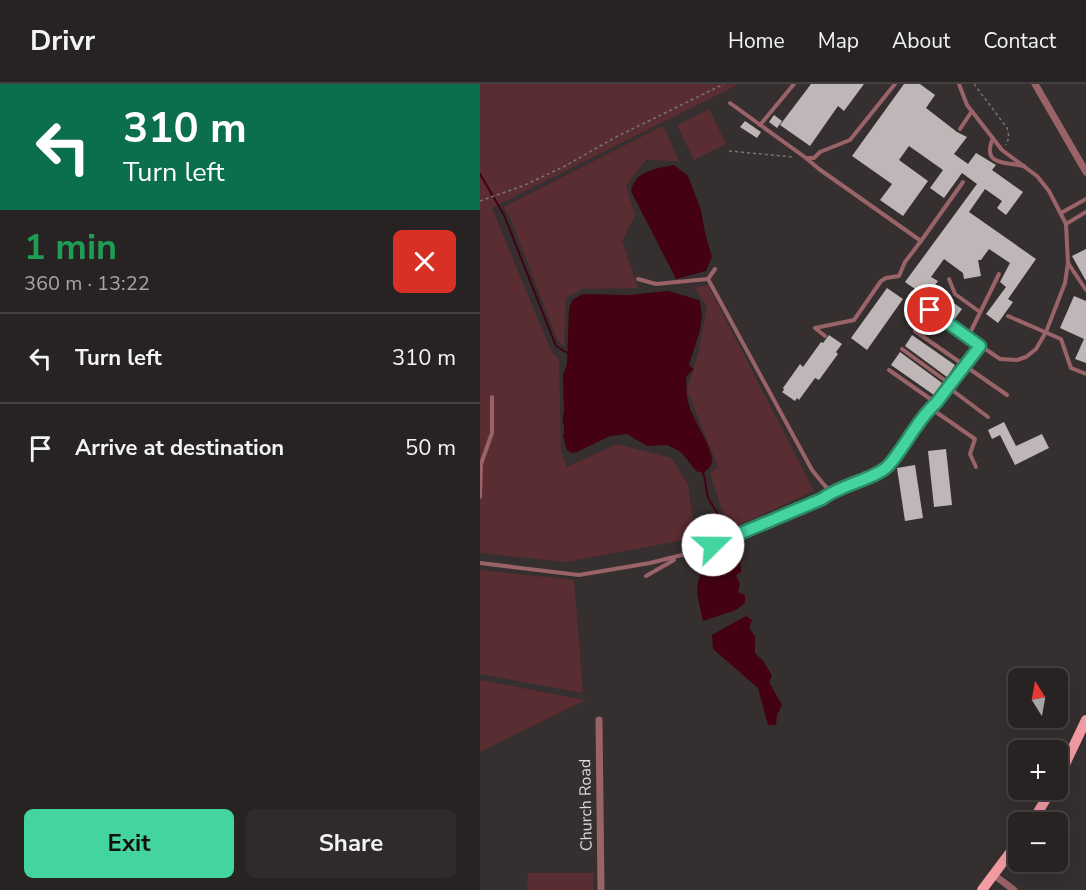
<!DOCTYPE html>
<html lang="en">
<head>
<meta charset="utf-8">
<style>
  :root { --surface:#282323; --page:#302b2b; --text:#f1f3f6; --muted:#a5a4a6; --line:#444041; --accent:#43d4a0 }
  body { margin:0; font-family:"Nunito Sans",sans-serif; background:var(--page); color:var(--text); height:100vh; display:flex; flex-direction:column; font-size:22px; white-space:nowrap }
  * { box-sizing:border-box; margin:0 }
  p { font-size:20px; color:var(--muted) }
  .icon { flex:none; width:33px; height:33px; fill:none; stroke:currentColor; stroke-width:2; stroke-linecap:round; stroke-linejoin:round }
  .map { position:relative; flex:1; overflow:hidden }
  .side { display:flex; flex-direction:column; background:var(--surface); width:480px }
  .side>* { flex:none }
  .guide { background:#0b6e4f; color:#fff; overflow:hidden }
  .needle { width:39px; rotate:349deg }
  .tools { position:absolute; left:528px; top:584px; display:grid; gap:12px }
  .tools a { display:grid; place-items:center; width:60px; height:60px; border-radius:9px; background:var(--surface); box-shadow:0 6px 24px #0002,0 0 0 2px var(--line); font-size:30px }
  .pin { position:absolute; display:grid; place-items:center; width:51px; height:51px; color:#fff; margin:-26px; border:3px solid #fff; border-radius:50%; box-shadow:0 2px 6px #0007 }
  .me { position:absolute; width:66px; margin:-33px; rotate:68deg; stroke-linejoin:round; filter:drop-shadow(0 0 4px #0008) }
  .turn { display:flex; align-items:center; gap:21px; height:126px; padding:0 24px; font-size:27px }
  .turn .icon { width:78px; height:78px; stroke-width:2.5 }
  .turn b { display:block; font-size:42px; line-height:51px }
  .round { display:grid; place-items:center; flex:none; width:63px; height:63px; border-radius:9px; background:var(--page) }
  .headline { display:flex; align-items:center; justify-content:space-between; height:102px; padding:0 24px }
  h1 { font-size:36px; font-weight:700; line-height:45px; color:#1e9e55 }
  .button { display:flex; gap:12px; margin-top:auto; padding:12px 24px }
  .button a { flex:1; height:69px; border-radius:9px; background:var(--accent); color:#111; font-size:24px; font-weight:700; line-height:69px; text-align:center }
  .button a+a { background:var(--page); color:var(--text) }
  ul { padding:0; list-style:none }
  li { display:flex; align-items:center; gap:18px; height:90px; padding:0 24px; border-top:2px solid var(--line) }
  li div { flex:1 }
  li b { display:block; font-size:22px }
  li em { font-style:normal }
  header { display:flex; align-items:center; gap:36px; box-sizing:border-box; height:84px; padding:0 30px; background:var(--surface); border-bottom:2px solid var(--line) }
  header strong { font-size:28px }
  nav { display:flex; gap:33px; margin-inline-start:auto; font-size:21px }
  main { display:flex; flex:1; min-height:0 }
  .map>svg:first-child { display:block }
  .green { fill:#5a2d32 }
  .water { fill:#430111 }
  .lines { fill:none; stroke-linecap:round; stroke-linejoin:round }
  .stream { stroke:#430111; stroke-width:2 }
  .building { fill:#bfb7b7 }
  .path { stroke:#797474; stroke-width:1.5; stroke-dasharray:3 3; stroke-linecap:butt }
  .service { stroke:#996367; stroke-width:4 }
  .minor { stroke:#996367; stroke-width:7 }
  .primary { stroke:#f49ca3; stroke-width:10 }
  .route-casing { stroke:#2c8a68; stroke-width:15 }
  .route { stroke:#43d4a0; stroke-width:10 }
  .labels { text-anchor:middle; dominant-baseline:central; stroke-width:6; stroke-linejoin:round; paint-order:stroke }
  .street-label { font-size:16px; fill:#dddada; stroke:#352f2f }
</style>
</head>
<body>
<header>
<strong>Drivr</strong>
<nav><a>Home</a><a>Map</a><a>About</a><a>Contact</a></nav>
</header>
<main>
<section class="side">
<div class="guide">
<div class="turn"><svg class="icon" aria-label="left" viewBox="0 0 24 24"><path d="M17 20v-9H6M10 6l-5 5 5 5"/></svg><div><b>310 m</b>Turn left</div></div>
</div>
<div class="headline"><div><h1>1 min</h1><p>360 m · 13:22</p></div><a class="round" style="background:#d93025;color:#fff"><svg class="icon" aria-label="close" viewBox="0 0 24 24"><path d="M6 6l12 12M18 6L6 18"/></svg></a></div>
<ul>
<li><svg class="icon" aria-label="left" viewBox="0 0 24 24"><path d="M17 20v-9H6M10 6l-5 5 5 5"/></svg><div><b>Turn left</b></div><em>310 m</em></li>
<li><svg class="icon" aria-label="arrive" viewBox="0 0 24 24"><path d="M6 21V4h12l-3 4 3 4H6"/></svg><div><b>Arrive at destination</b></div><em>50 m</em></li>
</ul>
<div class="button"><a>Exit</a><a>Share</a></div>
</section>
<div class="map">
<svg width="606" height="806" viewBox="0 0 606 806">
  <rect width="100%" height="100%" fill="#352f2f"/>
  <g class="green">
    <polygon points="0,0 259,0 12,124 71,267 79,276 81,367 87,383 137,360 191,374 208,400 215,454 86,478 0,469"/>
    <polygon points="229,25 246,60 214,76 197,41"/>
    <polygon points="183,42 199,77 166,76 146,102 155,131 142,157 158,204 102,205 86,214 84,263 77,255 30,133 23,123"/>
    <polygon points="228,201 334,407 248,446 230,389 238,383 207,306 218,270 227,223 214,203"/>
    <polygon points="0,486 94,496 103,609 0,590"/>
    <polygon points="0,596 105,616 0,668"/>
    <polygon points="48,789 114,789 113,806 47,806"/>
  </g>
  <g class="water">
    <path d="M194,81L208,92L221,126L225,149L232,173L226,187L196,195L151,107C156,86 175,85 194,81Z"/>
    <path d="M188,207L219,216C227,239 215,259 209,281L214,285L206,293C207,302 206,313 209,321C213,336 233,363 232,378C231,383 227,386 223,389L216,387L201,368L187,361L167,362L147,350L130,352L97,368L92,369L87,366L83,352C87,344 80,336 84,328L83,291L87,280L89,225L92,216L103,210L149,211Z"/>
    <path d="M250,459L251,465L260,468L261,488L256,491L260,500L258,508L265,511V519L256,526L223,537C220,519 213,507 221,489L218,482L226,473V468Z"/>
    <polygon points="266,532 272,536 269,544 275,552 275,569 284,578 292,592 289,598 302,621 297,631 296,641 288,641 278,604 233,565 232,551"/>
  </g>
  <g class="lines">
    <g class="stream">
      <polyline points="0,90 24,131 76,262 89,270"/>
      <path d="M223,389C227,398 225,405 228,413C233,426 241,427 240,444"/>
    </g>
  </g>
  <g class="building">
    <polygon points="331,0 384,0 364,27 358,22 330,62 300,41"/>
    <polygon points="424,0 440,0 455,11 446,24 477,48 487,53 474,70 488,80 496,69 516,81 512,86 543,108 526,131 517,124 522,117 505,105 489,128 556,175 528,215 533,218 518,239 506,230 526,203 520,198 530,179 509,165 501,176 498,176 501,192 484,195 483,189 464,175 451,193 458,197 453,204 482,225 474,236 454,222 455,219 425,198 497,100 482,89 464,114 450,104 463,86 429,62 419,76 448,97 423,132 400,116 412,100 372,72"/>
    <polygon points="294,31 302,37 297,44 289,38"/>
    <polygon points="265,37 281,48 277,54 260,43"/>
    <polygon points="606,165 606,197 592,172"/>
    <polygon points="407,204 423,215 387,266 371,254"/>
    <polygon points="594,212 606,217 606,279 595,275 604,255 580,244"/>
    <polygon points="349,251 362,260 356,268 358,270 339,296 335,294 319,316 317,314 315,317 302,308 304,306 303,304 320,280 323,283 341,258 343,259"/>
    <polygon points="432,251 475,281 467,293 425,262"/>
    <polygon points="420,268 462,299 454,311 411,281"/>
    <polygon points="524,338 536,362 562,350 569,364 535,381 520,351 512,355 508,346"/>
    <polygon points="466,365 472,421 454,423 448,367"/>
    <polygon points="435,381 443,434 425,437 417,384"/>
  </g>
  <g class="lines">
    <g class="path">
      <polyline points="494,0 527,44 529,53 526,61"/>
      <polyline points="249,67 313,73"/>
      <polyline points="0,117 45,101 85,82 136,53 244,0"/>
    </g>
    <g class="service">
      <polyline points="250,19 326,74 334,74 340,68 370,56 415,0"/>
      <polyline points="280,41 314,0"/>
      <polyline points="480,45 492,27"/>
      <path d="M513,54C501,82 526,78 544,82"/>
      <polyline points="326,74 339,85 441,157 425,178 419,192 406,194 401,197 374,236 335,244 345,252"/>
      <polyline points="581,129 606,115"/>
      <polyline points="586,140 606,128"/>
      <polyline points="441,157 483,98"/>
      <polyline points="588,179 606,206"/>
      <polyline points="158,195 176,200 228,195 332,386 345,402 352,407 407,383 447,327 456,319 499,262"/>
      <polyline points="228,195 235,185"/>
      <polyline points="469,195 475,210 500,228"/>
      <polyline points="450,227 520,275 537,276 546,273 556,265 566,248 585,199 588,179 586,140 569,107 557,92 522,66 487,21 479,0"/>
      <polyline points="528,232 581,255 591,284 606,290"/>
      <polyline points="435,247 527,311"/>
      <polyline points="488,253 519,190"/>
      <polyline points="422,265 470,300"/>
      <polyline points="409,286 456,319"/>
      <polyline points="468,303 508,333"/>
      <polyline points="452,322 456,328 495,355 490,370 496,383"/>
      <polyline points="0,413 1,380 12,349 12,313"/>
      <polyline points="0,479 99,491 170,479 214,468 342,415 352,407"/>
      <polyline points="166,492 194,476"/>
    </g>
    <g class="minor">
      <polyline points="555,0 606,88"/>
      <polyline points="119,636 121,806"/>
      <polyline points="514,791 534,806"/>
    </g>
    <g class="primary">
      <polyline points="578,695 606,636"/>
      <polyline points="552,738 572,705"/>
      <polyline points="502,806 538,758"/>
    </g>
  </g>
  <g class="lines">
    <defs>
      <path id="route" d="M233,461L342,415C360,401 395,395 408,382C426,362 436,337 456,319L500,262L450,226"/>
    </defs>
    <use href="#route" class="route-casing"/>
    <use href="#route" class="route"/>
  </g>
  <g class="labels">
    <g class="street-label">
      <text transform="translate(106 721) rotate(-91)">Church Road</text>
    </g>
  </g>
</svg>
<div class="tools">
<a><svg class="needle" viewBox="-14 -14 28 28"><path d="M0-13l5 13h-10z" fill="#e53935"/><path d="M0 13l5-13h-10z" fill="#a5a4a6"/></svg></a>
<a>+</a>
<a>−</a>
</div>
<div class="pin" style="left:450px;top:226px;background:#d93025"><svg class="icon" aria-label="arrive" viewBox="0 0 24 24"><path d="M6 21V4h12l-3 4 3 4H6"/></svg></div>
<svg class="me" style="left:233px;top:461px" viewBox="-20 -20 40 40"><circle r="19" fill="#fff"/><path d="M0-13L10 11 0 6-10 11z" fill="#43d4a0"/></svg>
</div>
</main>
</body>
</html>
